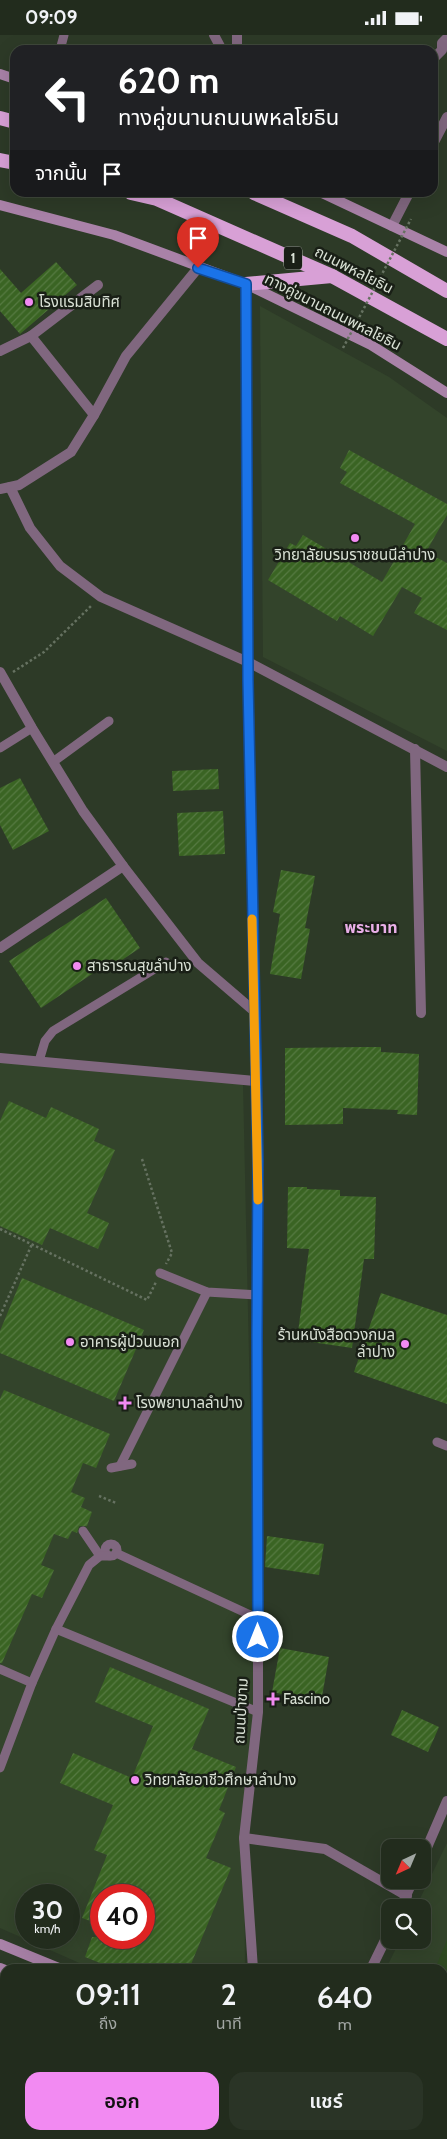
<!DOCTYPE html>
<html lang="th">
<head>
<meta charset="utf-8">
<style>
  :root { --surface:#222c1d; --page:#2a3426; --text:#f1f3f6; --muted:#a2a7a4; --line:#3f483b; --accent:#f28af2 }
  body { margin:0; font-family:Cabin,"Noto Sans Thai",sans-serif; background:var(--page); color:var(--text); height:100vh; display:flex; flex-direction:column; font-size:19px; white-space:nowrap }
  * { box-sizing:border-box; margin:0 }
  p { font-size:16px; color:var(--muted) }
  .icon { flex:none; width:28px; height:28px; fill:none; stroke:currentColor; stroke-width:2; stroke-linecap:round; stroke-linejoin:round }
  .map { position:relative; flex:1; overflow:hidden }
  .sheet { position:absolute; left:0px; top:1929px; width:448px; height:176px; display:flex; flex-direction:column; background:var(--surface); border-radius:15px 15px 0 0; box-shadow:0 5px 20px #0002,0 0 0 1px var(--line) }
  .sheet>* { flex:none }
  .guide { position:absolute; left:10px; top:10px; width:428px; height:152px; border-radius:15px; box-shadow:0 5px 20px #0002,0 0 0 1px var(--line); background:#202124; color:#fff; overflow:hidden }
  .needle { width:32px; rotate:224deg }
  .tools { position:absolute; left:381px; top:1804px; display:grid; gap:10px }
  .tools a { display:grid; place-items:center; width:50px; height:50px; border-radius:10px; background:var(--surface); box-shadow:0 5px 20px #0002,0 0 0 1px var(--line); font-size:25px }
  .speed { position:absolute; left:15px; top:1849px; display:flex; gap:10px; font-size:25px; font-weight:700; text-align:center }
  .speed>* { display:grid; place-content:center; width:65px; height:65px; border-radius:50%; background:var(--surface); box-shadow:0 5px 20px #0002,0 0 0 1px var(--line); line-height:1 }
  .speed small { font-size:12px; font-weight:400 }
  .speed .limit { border:8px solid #d22; background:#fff; color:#111 }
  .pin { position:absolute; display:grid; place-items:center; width:42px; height:42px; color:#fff; margin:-51px -21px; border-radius:50% 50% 50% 0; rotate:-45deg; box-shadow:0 0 5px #0007 }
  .pin .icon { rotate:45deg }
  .me { position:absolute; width:55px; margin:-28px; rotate:0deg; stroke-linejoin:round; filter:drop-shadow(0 0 4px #0008) }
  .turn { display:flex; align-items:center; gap:18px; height:105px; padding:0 25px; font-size:22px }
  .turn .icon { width:65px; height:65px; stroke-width:2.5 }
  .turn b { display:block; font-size:35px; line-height:42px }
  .then { display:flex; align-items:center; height:48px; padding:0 25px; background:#0003; gap:10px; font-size:19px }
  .eta { display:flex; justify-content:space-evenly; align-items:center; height:85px; text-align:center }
  .eta b { font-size:30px; font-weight:600; line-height:35px }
  .action { display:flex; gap:10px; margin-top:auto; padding:10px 25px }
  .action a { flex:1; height:58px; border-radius:15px; background:var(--accent); color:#111; font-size:20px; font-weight:600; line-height:58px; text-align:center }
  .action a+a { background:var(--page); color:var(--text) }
  .status { display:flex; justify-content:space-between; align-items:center; height:35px; padding:0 25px; background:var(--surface); direction:ltr }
  .status svg { height:14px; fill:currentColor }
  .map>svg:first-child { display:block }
  .built { fill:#33442b; fill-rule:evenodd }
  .grass { fill:#2e4921 }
  .building { fill:url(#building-hatch) }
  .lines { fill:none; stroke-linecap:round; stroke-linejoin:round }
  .path { stroke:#667261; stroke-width:2.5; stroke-dasharray:2.5 2.5; stroke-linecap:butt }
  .service { stroke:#80677f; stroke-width:9 }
  .minor { stroke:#80677f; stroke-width:10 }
  .tertiary { stroke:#80677f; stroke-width:10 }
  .secondary { stroke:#a982a8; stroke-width:10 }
  .trunk { stroke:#d8a0d6; stroke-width:14 }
  .path-bridge { stroke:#667261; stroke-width:2.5; stroke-dasharray:2.5 2.5; stroke-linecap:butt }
  .route-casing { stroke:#114b97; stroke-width:12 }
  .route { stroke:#1a73e8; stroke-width:9 }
  .slow { stroke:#f59e0b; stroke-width:9 }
  .poi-dot { fill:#f28af2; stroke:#191f16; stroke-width:2 }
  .labels { text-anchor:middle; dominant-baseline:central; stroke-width:5; stroke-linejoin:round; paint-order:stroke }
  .shield { fill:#191f16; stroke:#9fa79c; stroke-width:1 }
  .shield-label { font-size:14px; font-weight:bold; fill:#d9e1d5 }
  .street-label { font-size:15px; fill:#d9e1d5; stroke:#191f16 }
  .poi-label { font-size:15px; fill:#d9e1d5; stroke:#191f16; text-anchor:start }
  .neighbourhood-label { font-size:16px; font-weight:bold; fill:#e9afe8; stroke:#191f16 }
</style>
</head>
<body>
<div class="status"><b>09:09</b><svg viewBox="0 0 49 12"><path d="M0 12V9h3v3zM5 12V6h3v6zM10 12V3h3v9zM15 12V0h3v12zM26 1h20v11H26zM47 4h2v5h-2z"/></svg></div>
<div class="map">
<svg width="447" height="2104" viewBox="0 0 447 2104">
  <defs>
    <pattern id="building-hatch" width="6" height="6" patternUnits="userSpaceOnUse" patternTransform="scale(1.25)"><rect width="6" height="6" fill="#3a6423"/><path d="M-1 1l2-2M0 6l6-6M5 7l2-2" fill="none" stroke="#567a42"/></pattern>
  </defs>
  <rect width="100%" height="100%" fill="#2d3a27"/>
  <g class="built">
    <polygon points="260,271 389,342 447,383 447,716 263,622"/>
    <path d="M0,1027L243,1049L257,1688L244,1803L245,1934H93L0,1893ZM26,1860H69V1902H26ZM101,1860H144V1902H101Z"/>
    <polygon points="447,1808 447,2091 442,2089 442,1934 386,1934 400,1905 422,1905 422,1872 416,1872"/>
  </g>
  <polygon class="grass" points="447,1905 447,2028 442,2022 442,1934 435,1934"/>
  <g class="building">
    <polygon points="56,227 77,250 20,299 0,276 0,234 21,258"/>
    <polygon points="349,415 447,469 447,480 426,517 447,528 447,595 414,578 422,563 402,552 373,601 340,581 337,586 268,545 290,508 296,511 303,500 382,547 415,489 340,448 347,437 340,433"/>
    <polygon points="218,734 219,754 173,756 172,736"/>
    <polygon points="20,743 49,796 13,815 0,790 0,753"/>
    <polygon points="223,776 225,819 179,821 177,778"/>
    <polygon points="281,835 315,841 305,893 310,894 301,944 270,939 280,879 273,877"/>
    <polygon points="106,863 140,913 110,933 107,929 41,973 9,926"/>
    <polygon points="362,1012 381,1012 381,1017 419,1019 417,1080 397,1079 398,1075 343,1073 343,1089 285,1090 285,1013"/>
    <polygon points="9,1066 46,1083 51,1072 99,1094 94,1106 115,1115 87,1178 109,1188 98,1214 50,1193 42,1210 0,1191 0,1086"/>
    <polygon points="288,1152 307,1152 307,1154 340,1155 340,1161 376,1162 374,1224 364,1224 352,1313 297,1305 309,1214 287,1213"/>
    <polygon points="22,1243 144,1295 114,1366 0,1318 0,1296"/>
    <polygon points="381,1258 447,1280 447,1369 354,1337"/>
    <polygon points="4,1355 110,1399 96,1433 83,1428 71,1457 85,1463 81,1472 92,1477 87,1491 79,1491 77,1498 72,1496 68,1504 54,1499 41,1530 54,1535 42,1563 32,1559 2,1628 0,1628 0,1364"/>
    <polygon points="267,1501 324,1509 319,1540 265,1532"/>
    <polygon points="280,1613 329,1622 321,1667 272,1657"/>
    <polygon points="110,1632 209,1674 192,1714 236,1732 219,1775 225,1778 206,1823 231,1833 189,1934 115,1934 85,1922 92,1902 144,1902 144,1860 101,1860 101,1890 82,1883 107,1820 94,1815 113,1770 60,1748 73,1718 132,1743 153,1691 95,1667"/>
    <polygon points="402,1675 439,1692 428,1717 391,1700"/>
  </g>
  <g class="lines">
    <g class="path">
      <polyline points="13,637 44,617 92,570"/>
      <polyline points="142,1124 172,1218 166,1229"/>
      <polyline points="0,1194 147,1265 156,1247"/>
      <polyline points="0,1281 32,1209"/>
      <polyline points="99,1461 116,1468"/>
    </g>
    <g class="service">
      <polyline points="60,15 64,0"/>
      <polyline points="0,713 32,693"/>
      <polyline points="53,727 109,686"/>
      <polyline points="39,1026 45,1006 53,996 166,927"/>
      <polyline points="160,1238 207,1257 258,1260"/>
      <polyline points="437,1407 447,1411"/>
      <polyline points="120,1431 207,1257"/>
      <polyline points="111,1433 132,1429"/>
      <polyline points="83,1496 100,1521"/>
      <circle cx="111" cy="1515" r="6"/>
      <polyline points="116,1518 259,1584"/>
      <polyline points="56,1594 258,1677"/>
      <polyline points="0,1634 32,1648"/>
      <polyline points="0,1733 32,1648 56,1594 89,1530 100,1521 109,1521"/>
    </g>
    <g class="minor">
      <polyline points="214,0 222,15"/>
      <polyline points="237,0 237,15"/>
      <polyline points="432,25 442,15 442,8 447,3"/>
      <polyline points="432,111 447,82"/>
      <polyline points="392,191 409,158"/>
      <polyline points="31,301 94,380"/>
      <polyline points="0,316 31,301 98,250"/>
      <polyline points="10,452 30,493 60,531 101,562 248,627 447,732"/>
      <polyline points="0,454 19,450 71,417 94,380 126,321 198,233"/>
      <polyline points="0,637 32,693 83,776 123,831 198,928 254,976"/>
      <polyline points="415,714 421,978"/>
      <polyline points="0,913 123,831"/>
      <polyline points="0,1023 255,1046"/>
      <polyline points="244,1803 325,1814 407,1861"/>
      <polyline points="263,2104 264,2100"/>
      <polyline points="293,2104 294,2100"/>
    </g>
    <g class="tertiary">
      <polyline points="246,249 248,627 258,1126 258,1677 244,1803 253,1934"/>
      <polyline points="422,1824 447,1766"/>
      <polyline points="401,1872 413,1845"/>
      <polyline points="371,1934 390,1895"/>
    </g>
    <g class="secondary">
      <polyline points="0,39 15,44"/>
      <polyline points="322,158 447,217"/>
      <polyline points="0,170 114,200 246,249 371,310 447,358"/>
      <polyline points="0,1909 61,1934"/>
      <polyline points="0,1933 5,1935"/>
      <polyline points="399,2100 408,2104"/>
    </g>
    <g class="trunk">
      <polyline points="0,83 15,87"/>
      <polyline points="0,125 15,128"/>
      <polyline points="131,158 157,164 332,241 447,304"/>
      <polyline points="254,158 352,201 447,256"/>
      <polyline points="246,249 332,241"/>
    </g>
    <polyline class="path-bridge" points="343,313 411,184"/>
  </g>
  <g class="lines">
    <defs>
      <polyline id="route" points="198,233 246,249 248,646 258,1126 257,1302 258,1602"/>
    </defs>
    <use href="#route" class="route-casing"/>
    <use href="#route" class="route"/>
    <polyline class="slow" points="252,884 258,1165"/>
  </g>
  <g class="poi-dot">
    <circle cx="29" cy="267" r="5"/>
    <circle cx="355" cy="503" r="5"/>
    <circle cx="77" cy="931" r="5"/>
    <circle cx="70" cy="1307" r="5"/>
    <circle cx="405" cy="1309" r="5"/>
    <path d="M122.5 1360.5h5v5h5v5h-5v5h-5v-5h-5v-5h5z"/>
    <path d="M270.5 1656.5h5v5h5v5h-5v5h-5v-5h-5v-5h5z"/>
    <circle cx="135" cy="1745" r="5"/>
  </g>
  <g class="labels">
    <rect class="shield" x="284" y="211.5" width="18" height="23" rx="4"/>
    <g class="shield-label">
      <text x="293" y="223">1</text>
    </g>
    <g class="street-label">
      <text transform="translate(354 235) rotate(27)">ถนนพหลโยธิน</text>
      <text transform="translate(333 277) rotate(27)">ทางคู่ขนานถนนพหลโยธิน</text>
      <text transform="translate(241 1676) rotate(-87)">ถนนป่าขาม</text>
    </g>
    <g class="poi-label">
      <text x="39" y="267">โรงแรมสิบทิศ</text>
      <text x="355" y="520" text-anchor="middle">วิทยาลัยบรมราชชนนีลำปาง</text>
      <text x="87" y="931">สาธารณสุขลำปาง</text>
      <text x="395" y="1300" text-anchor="end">ร้านหนังสือดวงกมล<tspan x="395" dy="17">ลำปาง</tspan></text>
      <text x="80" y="1307">อาคารผู้ป่วนนอก</text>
      <text x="136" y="1368">โรงพยาบาลลำปาง</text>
      <text x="283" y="1664">Fascino</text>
      <text x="145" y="1745">วิทยาลัยอาชีวศึกษาลำปาง</text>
    </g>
    <g class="neighbourhood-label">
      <text x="371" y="892">พระบาท</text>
    </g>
  </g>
</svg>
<div class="tools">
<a><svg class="needle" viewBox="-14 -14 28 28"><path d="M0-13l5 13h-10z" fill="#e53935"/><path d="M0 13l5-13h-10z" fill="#a2a7a4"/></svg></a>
<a><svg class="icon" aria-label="search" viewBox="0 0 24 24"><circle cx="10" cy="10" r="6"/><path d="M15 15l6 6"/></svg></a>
</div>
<div class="speed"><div>30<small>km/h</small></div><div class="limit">40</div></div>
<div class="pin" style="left:198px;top:233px;background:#d93025"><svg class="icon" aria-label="arrive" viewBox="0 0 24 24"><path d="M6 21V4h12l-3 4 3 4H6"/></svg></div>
<svg class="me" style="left:258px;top:1602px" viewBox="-20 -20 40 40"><circle r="17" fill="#1a73e8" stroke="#fff" stroke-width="3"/><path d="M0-11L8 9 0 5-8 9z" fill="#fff"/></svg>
<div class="guide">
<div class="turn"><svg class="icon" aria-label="left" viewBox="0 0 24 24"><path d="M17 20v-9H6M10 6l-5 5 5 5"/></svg><div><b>620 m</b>ทางคู่ขนานถนนพหลโยธิน</div></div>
<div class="then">จากนั้น<svg class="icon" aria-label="arrive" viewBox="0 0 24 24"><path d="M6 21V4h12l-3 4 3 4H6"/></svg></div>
</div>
<section class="sheet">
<div class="eta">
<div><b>09:11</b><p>ถึง</p></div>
<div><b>2</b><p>นาที</p></div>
<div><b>640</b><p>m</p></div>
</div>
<div class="action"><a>ออก</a><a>แชร์</a></div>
</section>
</div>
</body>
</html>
